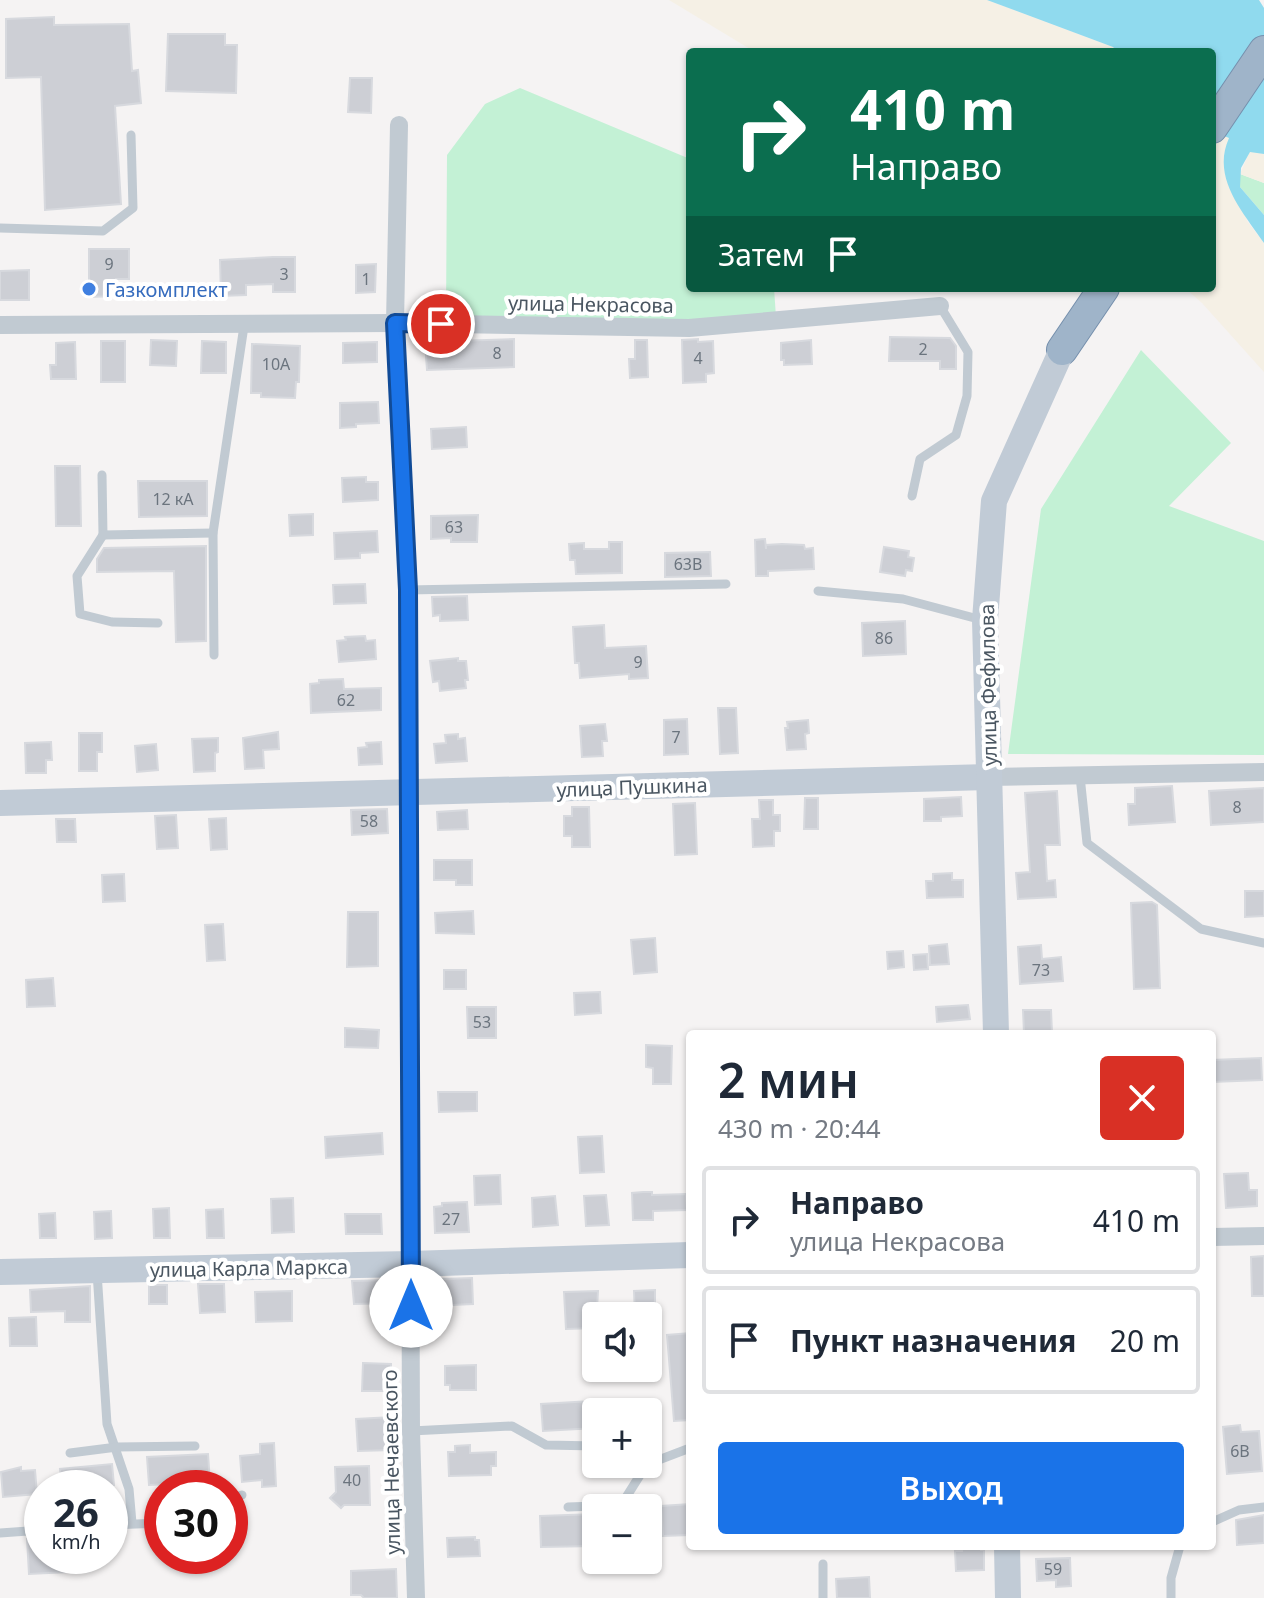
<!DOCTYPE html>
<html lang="ru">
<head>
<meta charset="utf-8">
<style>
  :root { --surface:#fff; --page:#f6f6f7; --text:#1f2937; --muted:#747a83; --line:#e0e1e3; --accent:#1a73e8 }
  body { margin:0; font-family:"Noto Sans",sans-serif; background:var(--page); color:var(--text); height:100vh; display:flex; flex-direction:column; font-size:30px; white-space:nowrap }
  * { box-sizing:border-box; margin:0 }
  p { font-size:26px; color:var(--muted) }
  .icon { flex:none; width:44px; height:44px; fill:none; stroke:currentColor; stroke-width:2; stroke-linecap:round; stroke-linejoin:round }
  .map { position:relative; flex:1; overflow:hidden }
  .side { position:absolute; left:686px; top:1030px; width:530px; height:520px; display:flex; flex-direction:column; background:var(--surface); border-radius:8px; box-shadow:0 2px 6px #0004 }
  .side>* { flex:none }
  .hud { position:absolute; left:686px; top:48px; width:530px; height:244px; border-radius:8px; box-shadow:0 2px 6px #0004; background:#0b6e4f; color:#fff; overflow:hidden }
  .controls { position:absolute; left:582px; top:1302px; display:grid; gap:16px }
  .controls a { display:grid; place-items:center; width:80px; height:80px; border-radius:8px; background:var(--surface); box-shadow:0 2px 6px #0004; font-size:40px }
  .speed { position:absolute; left:24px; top:1470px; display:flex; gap:16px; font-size:40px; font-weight:700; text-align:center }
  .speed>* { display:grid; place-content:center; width:104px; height:104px; border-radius:50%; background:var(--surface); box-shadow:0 2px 6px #0004; line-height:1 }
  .speed small { font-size:20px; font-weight:400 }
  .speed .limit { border:12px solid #d22; background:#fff; color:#111 }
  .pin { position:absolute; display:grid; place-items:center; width:68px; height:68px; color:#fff; margin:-34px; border:4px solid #fff; border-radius:50%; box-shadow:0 2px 8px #0007 }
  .me { position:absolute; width:88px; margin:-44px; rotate:0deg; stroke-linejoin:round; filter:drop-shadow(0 0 6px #0008) }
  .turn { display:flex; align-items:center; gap:28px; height:168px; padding:0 32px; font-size:36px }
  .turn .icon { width:104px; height:104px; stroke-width:2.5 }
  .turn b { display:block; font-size:56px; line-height:68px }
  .then { display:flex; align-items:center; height:76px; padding:0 32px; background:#0003; gap:16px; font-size:30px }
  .round { display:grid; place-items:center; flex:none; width:84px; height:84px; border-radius:8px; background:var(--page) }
  .headline { display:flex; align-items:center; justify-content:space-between; height:136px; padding:0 32px }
  h1 { font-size:48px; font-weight:600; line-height:60px }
  .primary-button { display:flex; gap:16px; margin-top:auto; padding:16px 32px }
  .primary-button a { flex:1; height:92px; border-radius:8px; background:var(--accent); color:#fff; font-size:32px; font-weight:600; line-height:92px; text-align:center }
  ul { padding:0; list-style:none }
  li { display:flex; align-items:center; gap:24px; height:108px; margin:0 16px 12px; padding:0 16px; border:4px solid var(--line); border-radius:8px }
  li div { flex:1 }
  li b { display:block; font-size:30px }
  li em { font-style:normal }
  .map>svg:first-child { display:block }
  .green { fill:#c3f1d5 }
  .sand { fill:#f5f0e5 }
  .water { fill:#90daee }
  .building { fill:#cdcfd5; stroke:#d7d9de; stroke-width:2 }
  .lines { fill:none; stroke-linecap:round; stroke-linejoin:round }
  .trunk-casing { stroke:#7690ad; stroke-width:32 }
  .service { stroke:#c1cad2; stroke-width:9 }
  .minor { stroke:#c1cad2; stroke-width:18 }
  .secondary { stroke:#c1cbd6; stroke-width:26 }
  .trunk { stroke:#9fb4c9; stroke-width:30 }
  .route-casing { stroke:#114b97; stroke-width:20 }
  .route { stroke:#1a73e8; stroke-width:14 }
  .shop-dot { fill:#3f7fe0; stroke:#fff; stroke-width:3 }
  .labels { text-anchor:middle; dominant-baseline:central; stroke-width:8; stroke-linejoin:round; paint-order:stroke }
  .number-label { font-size:16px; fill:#6b747e }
  .shop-label { font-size:20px; fill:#366cbe; stroke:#fff; text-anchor:start }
  .street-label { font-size:20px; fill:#4a5661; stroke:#fff }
</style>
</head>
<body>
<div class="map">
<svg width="1264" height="1598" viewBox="0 0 1264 1598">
  <rect width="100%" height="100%" fill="#f5f3f3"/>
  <g class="green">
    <polygon points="520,88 690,159 690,288 774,288 776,317 486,327 446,318 447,155 485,104"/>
    <polygon points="1240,174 1264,183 1264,215 1240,187"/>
    <polygon points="1141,350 1231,443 1169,506 1264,541 1264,755 1008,754 1041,509"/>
  </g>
  <g class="sand">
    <polygon points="669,0 987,0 1113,47 1118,52 755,52"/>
    <polygon points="1212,131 1229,138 1247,221 1264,243 1264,372 1202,303 1185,288 1212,288"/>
    <polygon points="1250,151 1264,154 1264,183 1240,174"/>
  </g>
  <path class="water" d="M987,0H1259L1264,8V154L1250,152L1241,168L1240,187L1264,215V243C1243,212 1211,178 1229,138L1212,131V52H1118L1113,47Z"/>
  <g class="building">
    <polygon points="54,17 54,25 129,24 132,71 138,70 141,103 115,106 121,204 45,210 41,77 6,78 6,19"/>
    <polygon points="168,34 225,34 225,45 237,45 236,93 166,91"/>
    <polygon points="350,78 372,78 371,113 348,112"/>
    <polygon points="89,249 129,249 129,279 116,279 116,296 89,297"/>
    <polygon points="273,257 295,257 295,292 273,292 273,284 246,285 246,295 221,296 220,260"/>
    <polygon points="376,264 375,292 356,293 356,265"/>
    <polygon points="29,270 29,300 0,300 0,271"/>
    <polygon points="890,337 950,338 956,346 956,369 940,369 940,361 889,361"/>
    <polygon points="514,339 514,367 427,370 425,342"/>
    <polygon points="698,339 698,342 713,341 714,373 706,374 706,382 683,383 682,340"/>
    <polygon points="151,340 177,341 176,366 150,365"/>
    <polygon points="635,340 647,340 648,377 630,378 629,359 635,359"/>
    <polygon points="811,340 812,364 784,365 784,360 781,360 781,343"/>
    <rect x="101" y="341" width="24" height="41"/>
    <polygon points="202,341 226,342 226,373 201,373"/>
    <polygon points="75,342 76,379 51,379 50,365 56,365 56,343"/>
    <polygon points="377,342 377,362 343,363 343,343"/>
    <polygon points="252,344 300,346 299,382 296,382 295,398 261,397 261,393 251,393"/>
    <polygon points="378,402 379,423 356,424 356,427 340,428 340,403"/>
    <polygon points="466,427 467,447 432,449 431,429"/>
    <polygon points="55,466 80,466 81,526 56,526"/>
    <polygon points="366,477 366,482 378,482 378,500 343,502 342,478"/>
    <polygon points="138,481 207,481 207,516 139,517"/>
    <polygon points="313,514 313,535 290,536 289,515"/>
    <polygon points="478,515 477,542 451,542 451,538 431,539 431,516"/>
    <polygon points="377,531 378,552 360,553 360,558 335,559 334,533"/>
    <polygon points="765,539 766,549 766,545 782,544 804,545 805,549 813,548 814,569 768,571 768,576 756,576 755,540"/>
    <polygon points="609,542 622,542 622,573 576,574 575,560 570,560 569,544 584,543 584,549 609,549"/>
    <polygon points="206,546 206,641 176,642 174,571 97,572 97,559 104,548"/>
    <polygon points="884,547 909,551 908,557 914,558 912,571 906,570 905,576 880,572"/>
    <polygon points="710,552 711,576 665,577 665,553"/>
    <polygon points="365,584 366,603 334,604 333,585"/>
    <polygon points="467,596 468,620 440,621 440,615 433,616 432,597"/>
    <polygon points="905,621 906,654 863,656 862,623"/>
    <polygon points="604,625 605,648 646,646 648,678 629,679 629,674 580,678 579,663 575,663 573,627"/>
    <polygon points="365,636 366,641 375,640 376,659 339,662 337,641 346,640 345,637"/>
    <polygon points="458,658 458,661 466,661 468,680 465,680 466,688 440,691 439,681 433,682 430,661"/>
    <polygon points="343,679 344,689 381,688 381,710 311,713 310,684 319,683 319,680"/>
    <polygon points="718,708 736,708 738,753 720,754"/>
    <polygon points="687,719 688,754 664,755 664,720"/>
    <polygon points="808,720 809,733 805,734 806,749 787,750 785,728 788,728 787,722"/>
    <polygon points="605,724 607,741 602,741 603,756 582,757 580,726"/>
    <polygon points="278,732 279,749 263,750 264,768 245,769 243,738"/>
    <polygon points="79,733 102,733 102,752 97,752 97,771 79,771"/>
    <polygon points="458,734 458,739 465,738 467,761 436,763 434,744 446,743 445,735"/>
    <polygon points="218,738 218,752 215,753 215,771 194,772 192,739"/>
    <polygon points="51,742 52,760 46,760 46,773 26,773 25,743"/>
    <polygon points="381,742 382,764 359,765 358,748 367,747 366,743"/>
    <polygon points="156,744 158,770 137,772 135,746"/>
    <polygon points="1172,786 1175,822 1129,825 1128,804 1135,804 1135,788"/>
    <polygon points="1264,788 1264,822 1211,825 1209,791"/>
    <polygon points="1057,791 1060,845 1045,845 1047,881 1055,880 1056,897 1018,899 1016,873 1030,872 1025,793"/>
    <polygon points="961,797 962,816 941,817 941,821 924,821 924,799"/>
    <polygon points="805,798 818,798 818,829 804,829"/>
    <polygon points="759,800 773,800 773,815 780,815 780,831 774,831 774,846 753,847 752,819 760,819"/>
    <polygon points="695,803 697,854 675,855 673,804"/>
    <polygon points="572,807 589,807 590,847 572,847 572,836 564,836 564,816 572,816"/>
    <polygon points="387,809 388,833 352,835 351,810"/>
    <polygon points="467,810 468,829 438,830 437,812"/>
    <polygon points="176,815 178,848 157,849 155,816"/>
    <polygon points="226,818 227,849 211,850 209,819"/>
    <polygon points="56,819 75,819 76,842 57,842"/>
    <polygon points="434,860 472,860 472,885 456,885 456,880 434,880"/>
    <polygon points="952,873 952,880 963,880 963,897 927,898 926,881 933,881 933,874"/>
    <polygon points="124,874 125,901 103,902 102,875"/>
    <polygon points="1245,891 1264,891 1264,916 1245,917"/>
    <polygon points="1152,902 1157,905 1160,988 1134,989 1131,903"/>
    <polygon points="473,911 474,934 436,933 435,913"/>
    <polygon points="348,912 378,912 378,966 347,967"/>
    <polygon points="223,924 225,960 207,961 205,925"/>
    <polygon points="655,938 657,972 634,974 631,940"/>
    <polygon points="947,944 949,964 930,965 929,946"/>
    <polygon points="1041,945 1042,959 1061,957 1063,981 1020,984 1018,947"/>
    <polygon points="903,951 904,967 888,969 887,952"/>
    <polygon points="927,954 928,969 914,970 913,955"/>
    <rect x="444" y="970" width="22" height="19"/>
    <polygon points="53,978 55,1006 27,1007 26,980"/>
    <polygon points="600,992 601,1013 575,1015 574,993"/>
    <polygon points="968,1005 970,1019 937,1022 936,1007"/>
    <polygon points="467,1007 496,1007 496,1038 468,1038"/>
    <polygon points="1023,1010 1051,1010 1052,1033 1024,1033"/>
    <polygon points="345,1028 379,1030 378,1048 345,1047"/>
    <polygon points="646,1045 672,1046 671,1084 653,1084 653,1068 646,1067"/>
    <polygon points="1261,1058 1262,1080 1212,1082 1212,1060"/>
    <polygon points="438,1092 477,1092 477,1111 439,1112"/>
    <polygon points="382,1133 383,1154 326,1158 325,1137"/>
    <polygon points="602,1136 604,1172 580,1173 578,1137"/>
    <polygon points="1248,1173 1249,1190 1257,1190 1257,1206 1226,1208 1224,1174"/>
    <polygon points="500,1175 501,1204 475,1205 474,1176"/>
    <polygon points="643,1192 652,1192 652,1195 686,1194 687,1210 653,1211 653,1220 633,1220 632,1193"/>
    <polygon points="606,1195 609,1225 586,1226 584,1196"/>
    <polygon points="555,1196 558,1225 533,1227 532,1198"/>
    <polygon points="293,1198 294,1232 272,1233 271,1199"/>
    <polygon points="467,1202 469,1232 435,1233 434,1207 442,1206 442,1203"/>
    <polygon points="169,1208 170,1238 154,1238 153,1209"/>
    <polygon points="223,1209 224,1238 207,1238 206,1210"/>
    <polygon points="111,1211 112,1238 95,1239 94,1212"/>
    <polygon points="55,1213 56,1238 40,1238 39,1214"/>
    <polygon points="345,1214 381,1214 382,1234 346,1234"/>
    <polygon points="1264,1256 1264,1296 1252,1296 1251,1257"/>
    <polygon points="472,1278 473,1304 452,1305 452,1301 443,1301 443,1279"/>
    <polygon points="390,1280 391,1303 354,1304 352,1281"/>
    <polygon points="198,1284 224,1284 225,1312 200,1313"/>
    <rect x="149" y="1285" width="18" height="19"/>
    <polygon points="90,1286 90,1322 65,1322 65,1311 31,1312 30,1290"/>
    <polygon points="655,1290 655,1315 635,1316 634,1291"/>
    <polygon points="292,1291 292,1321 256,1322 255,1292"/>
    <polygon points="598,1291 596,1328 566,1329 564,1292"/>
    <polygon points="36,1317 37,1346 10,1346 9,1318"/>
    <polygon points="690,1333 690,1420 674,1421 667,1335"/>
    <polygon points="363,1363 391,1364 391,1391 362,1391"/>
    <polygon points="476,1365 476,1390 450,1390 450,1385 445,1385 445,1366"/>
    <polygon points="626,1399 627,1412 596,1412 596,1428 543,1431 541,1404"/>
    <polygon points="392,1417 393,1450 358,1451 356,1419"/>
    <polygon points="1240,1425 1241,1432 1259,1431 1262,1471 1227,1474 1223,1427"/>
    <polygon points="274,1443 276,1486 262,1487 262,1480 242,1482 240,1456 260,1454 260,1444"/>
    <polygon points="470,1445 470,1453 496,1452 496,1466 491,1466 491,1475 449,1476 448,1452 455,1452 455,1446"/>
    <polygon points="208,1454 210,1482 149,1485 147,1457"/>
    <polygon points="112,1464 114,1485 62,1488 60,1469"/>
    <polygon points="369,1466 370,1505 344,1505 341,1508 330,1498 336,1492 335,1467"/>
    <polygon points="21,1467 21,1471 35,1470 37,1494 3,1497 1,1472"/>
    <polygon points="690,1504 690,1535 663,1536 661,1506"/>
    <polygon points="596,1514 596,1546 541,1547 540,1516"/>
    <polygon points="1264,1515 1264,1543 1237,1545 1236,1520"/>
    <polygon points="475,1537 475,1540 479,1540 480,1556 448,1557 447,1538"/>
    <polygon points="42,1538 42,1556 90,1556 90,1571 29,1574 27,1539"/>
    <polygon points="962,1546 981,1546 981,1550 984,1550 984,1570 956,1571 955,1551 962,1551"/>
    <polygon points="1070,1558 1071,1586 1056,1587 1056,1580 1037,1581 1036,1559"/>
    <polygon points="396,1569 397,1598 364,1598 361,1595 351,1595 351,1571"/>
    <polygon points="869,1577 870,1598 837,1598 836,1579"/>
  </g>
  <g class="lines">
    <defs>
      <g id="trunk">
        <polyline points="1212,128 1264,51"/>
        <polyline points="1062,350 1104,288"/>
      </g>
    </defs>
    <use href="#trunk" class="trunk-casing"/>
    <g class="service">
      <polyline points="0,228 103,231 133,208 131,135"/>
      <polyline points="102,475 103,535 213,533"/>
      <polyline points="912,496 920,459 956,435 967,396 968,352 940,306"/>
      <polyline points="103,535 77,576 80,614 112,622 158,623"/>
      <polyline points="408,590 726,584"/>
      <polyline points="818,591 903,599 982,620"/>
      <polyline points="214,655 213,533 244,326"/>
      <polyline points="1080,776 1087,843 1201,929 1264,943"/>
      <polyline points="97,1272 107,1424 129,1489 132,1523"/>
      <polyline points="411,1431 512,1426 546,1445 596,1446"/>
      <polyline points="70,1453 117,1447 195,1446"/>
      <polyline points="648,1464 690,1448"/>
      <polyline points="230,1499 242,1495"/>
      <polyline points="568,1507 596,1506 625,1499 647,1464"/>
      <polyline points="1212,1522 1239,1510 1264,1507"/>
      <polyline points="110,1525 162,1523"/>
      <polyline points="0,1533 42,1530"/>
      <polyline points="823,1564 823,1598"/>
      <polyline points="1171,1598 1171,1578 1180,1546"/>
    </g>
    <g class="minor">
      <polyline points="399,125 395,323 408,590 411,1431 416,1598"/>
      <polyline points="0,325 395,323 689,328 940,306"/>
      <polyline points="989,777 1264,772"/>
      <polyline points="1212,1237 1264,1236"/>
    </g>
    <g class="secondary">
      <polyline points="0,803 989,777"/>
      <polyline points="996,1034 985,620 994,501 1062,350"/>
      <polyline points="0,1272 411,1264 690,1255"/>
      <polyline points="1007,1546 1008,1598"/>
    </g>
    <use href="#trunk" class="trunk"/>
  </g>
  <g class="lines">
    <defs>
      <polyline id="route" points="411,1306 408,590 395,323 441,324"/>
    </defs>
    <use href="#route" class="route-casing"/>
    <use href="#route" class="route"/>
  </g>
  <circle class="shop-dot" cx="89" cy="289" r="8"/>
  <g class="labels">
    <g class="number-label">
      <text x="109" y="264">9</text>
      <text x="284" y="274">3</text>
      <text x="366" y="279">1</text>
      <text x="923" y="349">2</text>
      <text x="497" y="353">8</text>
      <text x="698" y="358">4</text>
      <text x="276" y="364">10А</text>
      <text x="173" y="499">12 кА</text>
      <text x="454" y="527">63</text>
      <text x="688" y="564">63В</text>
      <text x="884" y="638">86</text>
      <text x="638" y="662">9</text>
      <text x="346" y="700">62</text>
      <text x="676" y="737">7</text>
      <text x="1237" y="807">8</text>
      <text x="369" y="821">58</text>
      <text x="1041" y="970">73</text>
      <text x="482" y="1022">53</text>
      <text x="451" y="1219">27</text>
      <text x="1240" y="1451">6В</text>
      <text x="352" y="1480">40</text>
      <text x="1053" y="1569">59</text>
    </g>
    <g class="shop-label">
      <text x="105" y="289">Газкомплект</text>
    </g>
    <g class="street-label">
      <text transform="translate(591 304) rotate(1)">улица Некрасова</text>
      <text transform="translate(988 685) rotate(-91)">улица Фефилова</text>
      <text transform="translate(632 787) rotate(-2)">улица Пушкина</text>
      <text transform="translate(249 1268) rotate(-1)">улица Карла Маркса</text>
      <text transform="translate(391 1462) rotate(-91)">улица Нечаевского</text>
    </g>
  </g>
</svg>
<div class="controls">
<a><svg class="icon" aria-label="sound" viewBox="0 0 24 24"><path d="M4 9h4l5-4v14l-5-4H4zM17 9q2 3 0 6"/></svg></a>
<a>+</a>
<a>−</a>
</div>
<div class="speed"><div>26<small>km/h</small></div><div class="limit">30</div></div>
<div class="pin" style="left:441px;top:324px;background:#d93025"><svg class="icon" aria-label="arrive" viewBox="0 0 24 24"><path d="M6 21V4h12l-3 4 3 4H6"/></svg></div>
<svg class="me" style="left:411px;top:1306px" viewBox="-20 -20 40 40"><circle r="19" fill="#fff"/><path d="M0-13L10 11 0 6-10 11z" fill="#1a73e8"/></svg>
<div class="hud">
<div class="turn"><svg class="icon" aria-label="right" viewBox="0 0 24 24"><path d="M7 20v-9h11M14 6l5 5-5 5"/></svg><div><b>410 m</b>Направо</div></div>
<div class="then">Затем<svg class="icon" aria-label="arrive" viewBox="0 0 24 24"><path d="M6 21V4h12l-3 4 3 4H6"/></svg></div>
</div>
<section class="side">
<div class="headline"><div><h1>2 мин</h1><p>430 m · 20:44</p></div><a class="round" style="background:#d93025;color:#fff"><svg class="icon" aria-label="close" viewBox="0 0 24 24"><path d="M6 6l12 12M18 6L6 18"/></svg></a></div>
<ul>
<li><svg class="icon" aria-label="right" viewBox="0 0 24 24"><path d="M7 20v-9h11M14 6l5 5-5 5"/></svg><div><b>Направо</b><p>улица Некрасова</p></div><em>410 m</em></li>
<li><svg class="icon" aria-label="arrive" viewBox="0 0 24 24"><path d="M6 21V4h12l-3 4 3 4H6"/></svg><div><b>Пункт назначения</b></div><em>20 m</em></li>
</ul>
<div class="primary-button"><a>Выход</a></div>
</section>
</div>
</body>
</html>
